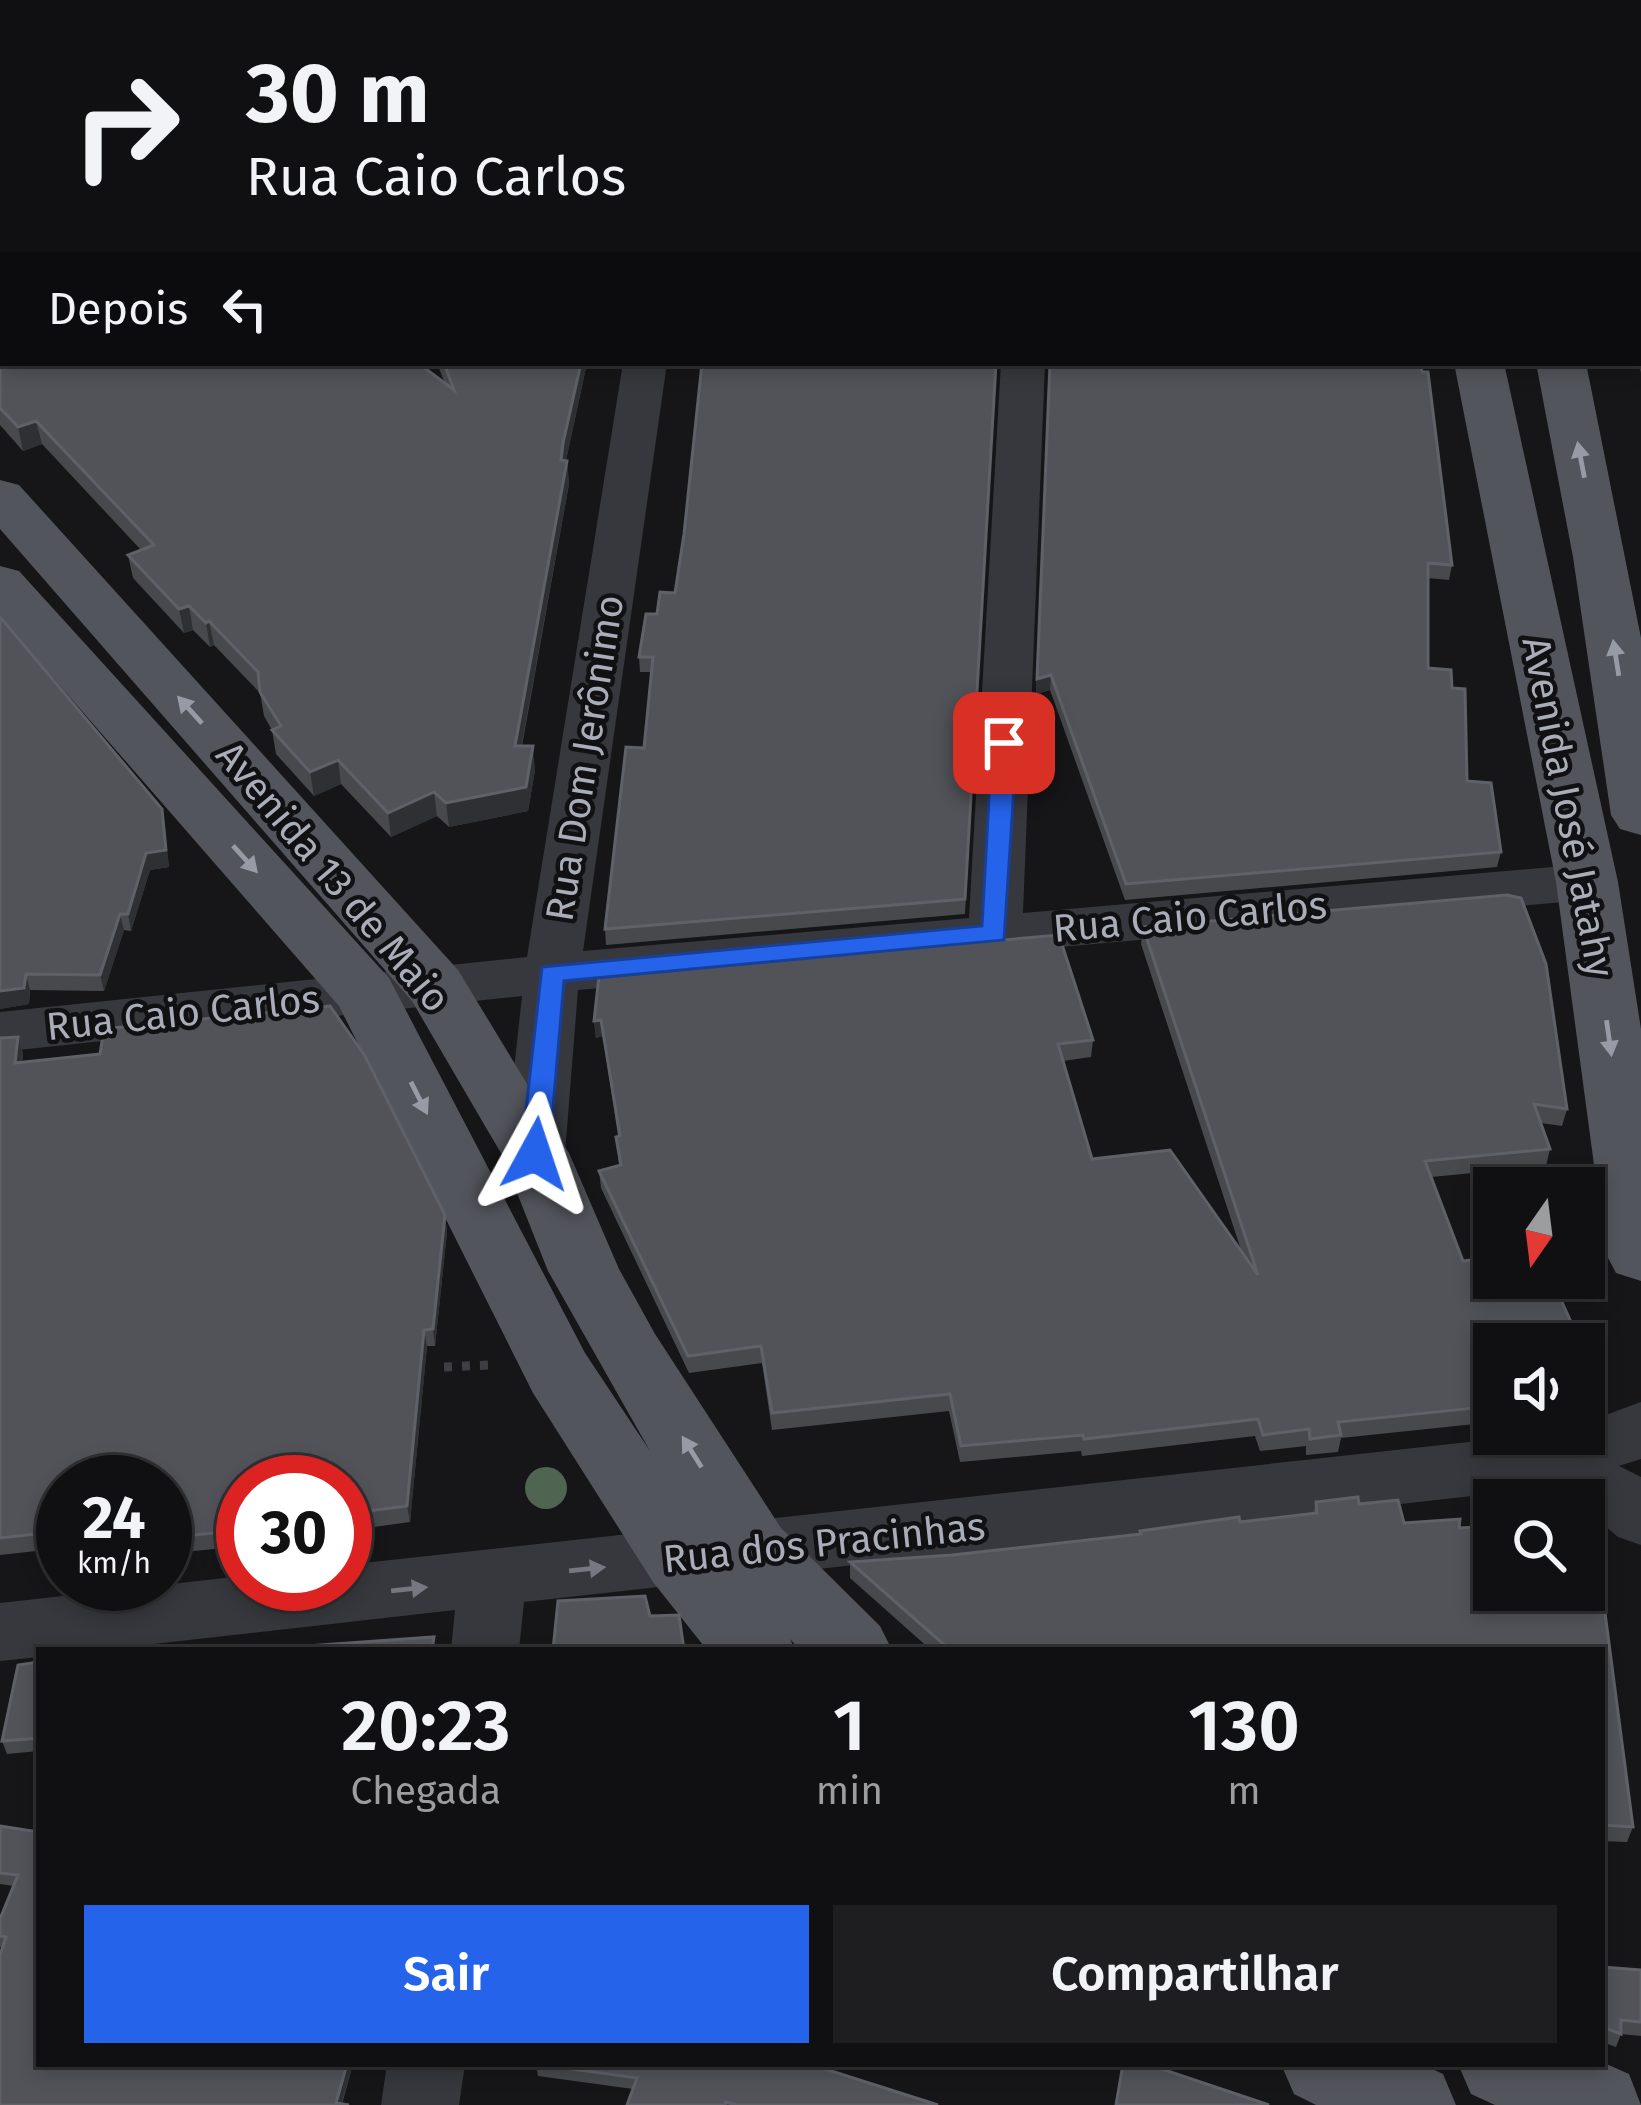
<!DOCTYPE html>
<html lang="pt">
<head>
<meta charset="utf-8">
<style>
  :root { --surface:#101012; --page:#1e1e20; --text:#f1f3f6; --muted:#9c9d9f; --line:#303032; --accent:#2563eb }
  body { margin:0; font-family:"Fira Sans",sans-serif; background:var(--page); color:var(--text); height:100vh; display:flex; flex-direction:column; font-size:45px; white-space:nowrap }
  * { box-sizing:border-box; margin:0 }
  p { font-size:39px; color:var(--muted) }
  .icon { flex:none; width:66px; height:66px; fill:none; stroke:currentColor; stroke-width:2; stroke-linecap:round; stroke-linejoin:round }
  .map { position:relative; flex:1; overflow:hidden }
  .side { position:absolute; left:36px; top:1647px; width:1569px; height:420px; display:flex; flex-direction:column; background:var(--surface); border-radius:0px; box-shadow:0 6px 18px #0003,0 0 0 3px var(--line) }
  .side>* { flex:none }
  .guide { position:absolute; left:0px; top:0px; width:1641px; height:366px; box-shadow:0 6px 18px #0003,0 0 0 3px var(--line); background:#101012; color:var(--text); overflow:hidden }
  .needle { width:78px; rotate:194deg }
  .controls { position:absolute; left:1473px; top:1167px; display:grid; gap:24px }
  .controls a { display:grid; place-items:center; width:132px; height:132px; border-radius:0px; background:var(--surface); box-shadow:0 6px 18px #0003,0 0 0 3px var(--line); font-size:60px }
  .speed { position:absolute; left:36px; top:1455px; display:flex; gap:24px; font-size:60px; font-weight:700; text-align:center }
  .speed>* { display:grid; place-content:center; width:156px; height:156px; border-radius:50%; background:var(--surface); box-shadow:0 6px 18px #0003,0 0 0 3px var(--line); line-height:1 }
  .speed small { font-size:30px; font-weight:400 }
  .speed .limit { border:18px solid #d22; background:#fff; color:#111 }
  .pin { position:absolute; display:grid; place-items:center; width:102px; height:102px; color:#fff; margin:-51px; border-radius:24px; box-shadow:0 6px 18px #0006 }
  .me { position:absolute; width:132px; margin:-66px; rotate:5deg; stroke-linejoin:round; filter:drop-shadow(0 0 9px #0008) }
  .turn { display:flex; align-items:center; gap:42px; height:252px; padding:0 48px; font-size:54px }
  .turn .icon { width:156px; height:156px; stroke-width:2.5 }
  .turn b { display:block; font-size:84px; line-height:102px }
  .then { display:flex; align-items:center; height:114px; padding:0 48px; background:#0003; gap:24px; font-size:45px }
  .eta { display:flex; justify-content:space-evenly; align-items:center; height:204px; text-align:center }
  .eta b { font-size:72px; font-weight:600; line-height:84px }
  .primary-button { display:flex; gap:24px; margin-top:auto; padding:24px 48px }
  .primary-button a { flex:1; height:138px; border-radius:0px; background:var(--accent); color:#fff; font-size:48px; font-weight:600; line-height:138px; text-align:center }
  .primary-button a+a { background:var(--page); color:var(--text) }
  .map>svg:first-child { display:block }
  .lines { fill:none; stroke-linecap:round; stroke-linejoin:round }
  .path-far1 { stroke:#3d3f44; stroke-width:6; stroke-dasharray:4.5 6; stroke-linecap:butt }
  .path { stroke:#3d3f44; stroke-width:9; stroke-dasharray:8 10; stroke-linecap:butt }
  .minor { fill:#37383d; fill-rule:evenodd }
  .major { fill:#53555c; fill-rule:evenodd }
  .tree { fill:#506452 }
  .wall { fill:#47494d }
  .shaded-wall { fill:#2f3033 }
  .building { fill:#525359; stroke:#5f6168; stroke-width:3 }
  .oneway { fill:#979ba6 }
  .oneway2 { fill:#757881 }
  .route { fill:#2563eb; stroke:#184099; stroke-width:3 }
  .labels { text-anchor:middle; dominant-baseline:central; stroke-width:9; stroke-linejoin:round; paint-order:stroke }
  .street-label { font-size:39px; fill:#a8adb8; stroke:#111113 }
</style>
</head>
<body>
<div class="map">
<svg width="1641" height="2105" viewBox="0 0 1641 2105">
  <rect width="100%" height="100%" fill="#161618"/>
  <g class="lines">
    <polyline class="path-far1" points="0,3 12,0"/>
    <polyline class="path" points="444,1367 490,1365"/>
    <g class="minor">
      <rect x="682" y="0" width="36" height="3"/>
      <polygon points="623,363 667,363 583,951 969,918 1001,363 1045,363 1023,913 1587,864 1606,869 1614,882 1606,895 1587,900 578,990 565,1153 556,1168 535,1175 514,1168 505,1153 522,996 0,1052 0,1012 527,957"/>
      <polygon points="1641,1402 1641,1459 1619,1466 1641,1477 1641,1545 1618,1537 1584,1508 1584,1500 1563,1500 1534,1489 524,1602 519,1650 451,1650 455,1610 100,1650 39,1650 39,1657 0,1661 0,1603 243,1576 243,1584 345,1584 345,1565 1543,1434 1584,1434 1584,1423"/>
      <polygon points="387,2064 465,2064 459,2105 381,2105"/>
    </g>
    <g class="major">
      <polygon points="68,0 121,0 66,3"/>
      <polygon points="1185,0 1231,0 1233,3 1187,3"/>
      <rect x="1413" y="0" width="42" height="3"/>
      <polygon points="1471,0 1513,0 1514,3 1472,3"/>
      <polygon points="1552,0 1603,0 1605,3 1554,3"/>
      <rect x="1638" y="29" width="3" height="26"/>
      <polygon points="1454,363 1504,363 1618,882 1641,1029 1641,1281 1616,1273 1606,1254 1556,882"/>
      <polygon points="1536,363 1586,363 1641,638 1641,835 1620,829 1611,815 1573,557"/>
      <polygon points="0,480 19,485 458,970 569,1153 619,1269 655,1334 781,1528 880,1626 892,1650 800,1650 790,1639 795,1650 707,1650 653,1582 533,1393 339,1006 0,617 0,566 19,571 389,978 585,1353 650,1451 548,1271 502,1155 412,1001 0,529"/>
      <polygon points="1602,2062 1629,2074 1641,2105 1495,2105 1471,2094 1458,2064"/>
      <polygon points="1281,2064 1422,2064 1443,2074 1456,2105 1316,2105 1294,2094"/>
    </g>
  </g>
  <circle class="tree" cx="546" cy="1488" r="21"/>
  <g class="wall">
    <polygon points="748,0 1181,0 1186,3 748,3"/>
    <polygon points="0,24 3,363 445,384 437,363 587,363 566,460 567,461 569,484 522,746 535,770 528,811 449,827 437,816 391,837 341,784 314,796 276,754 272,730 264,716 260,693 214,645 210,647 193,630 184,633 133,578 128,555 141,550 42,444 23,451 0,425"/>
    <polygon points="1638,155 1641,158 1641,373 1640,368 1629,367 1628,363 1638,363"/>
    <polygon points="683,363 996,363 965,914 606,945 605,929 644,748 652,672 640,672 639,657 657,614 675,593 684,534 701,366 683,366"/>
    <polygon points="1049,363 1452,565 1449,580 1428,578 1428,668 1452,688 1467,781 1501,852 1497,867 1125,900 1050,690 1036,694"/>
    <polygon points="0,617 162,809 169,867 150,870 131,931 124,930 104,991 30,990 29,1004 0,1009"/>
    <polygon points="1143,927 1567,1109 1562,1126 1541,1123 1550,1149 1546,1166 1431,1177 1494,1344 1494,1422 1341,1438 1338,1452 1306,1455 1306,1446 1260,1451 1255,1436 1082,1456 1081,1451 960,1462 949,1411 772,1430 762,1363 689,1373 601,1188 599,1171 619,1166 616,1137 618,1136 603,1036 596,1038 594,1021 1093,1040 1091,1057 1063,1061 1092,1159 1242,1253 1141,944"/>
    <polygon points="18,1037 23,1054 22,1062 445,1215 447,1232 435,1346 427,1346 410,1522 345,1531 345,1482 243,1482 243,1546 165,1554 165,1482 63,1482 63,1548 0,1555 0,1038"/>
    <polygon points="1584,1350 1604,1394 1599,1410 1584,1412"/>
    <polygon points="1358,1497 1359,1504 1398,1500 1404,1523 1460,1519 1459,1528 1494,1526 1494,1590 1584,1590 1584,1522 1593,1521 1633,1827 1627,1842 1602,1841 1602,1650 931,1650 850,1578 850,1562 952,1555 1139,1535 1140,1531 1239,1517 1240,1522 1313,1513 1316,1502"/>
    <polygon points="39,1662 39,1751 7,1754 2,1741"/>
    <polygon points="0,1826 39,1832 39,2064 353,2064 342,2104 0,2105 3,1947 0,1947 0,1919 14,1886 0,1884"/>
    <polygon points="1602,1967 1641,1970 1641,2036 1621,2034 1616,2047 1602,2042"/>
    <polygon points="536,2064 830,2064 828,2070 938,2105 627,2105 633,2089 538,2076"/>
  </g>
  <g class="shaded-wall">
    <polygon points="581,363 587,363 565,466 561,460 563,443"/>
    <polygon points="36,421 42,444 23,451 18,427"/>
    <polygon points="567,461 569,484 517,770 515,746"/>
    <polygon points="189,606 193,630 184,633 179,609"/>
    <polygon points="209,621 214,645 210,647 206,623"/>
    <polygon points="1051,675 1050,690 1036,694 1037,679"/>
    <polygon points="533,746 535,770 528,811 449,827 446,803"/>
    <polygon points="338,760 341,784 314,796 310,772"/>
    <polygon points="434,792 437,816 391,837 388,813"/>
    <polygon points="162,809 169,867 150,870 131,931 128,914"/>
    <polygon points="120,914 124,930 104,991 100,975"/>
    <polygon points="26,974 30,990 29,1004 0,1009 0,991"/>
    <polygon points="601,1020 603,1036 596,1038 594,1021"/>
    <polygon points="18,1037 23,1054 20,1080 15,1063"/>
    <polygon points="445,1215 447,1232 435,1346 433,1329"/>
    <polygon points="424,1330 427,1346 410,1522 407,1506"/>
    <polygon points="347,2064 353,2064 341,2105 336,2103"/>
  </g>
  <g class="building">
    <polygon points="109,0 647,0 646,3 96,3"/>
    <polygon points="772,0 1181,0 1186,3 771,3"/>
    <polygon points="3,23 3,363 418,363 454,390 444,363 581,363 563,443 561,460 567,461 515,746 533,746 526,787 446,803 434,792 388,813 338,760 310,772 272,730 281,726 260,692 258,672 209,621 206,623 189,606 179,609 128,555 154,545 36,421 18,427 0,408 0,24"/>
    <polygon points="1638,55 1641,55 1641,129 1638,130"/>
    <polygon points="1638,155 1641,158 1641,352 1638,352"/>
    <polygon points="702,363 996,363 965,899 605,929 626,747 644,748 653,657 639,657 646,614 657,614 660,592 675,593 684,534"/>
    <polygon points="1050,363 1420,363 1422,372 1428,372 1452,565 1428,563 1428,668 1451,670 1452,688 1465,689 1467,781 1491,783 1501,852 1126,884 1051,675 1037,679"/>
    <polygon points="0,617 162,809 166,850 146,853 128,914 120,914 100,975 26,974 24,988 0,991"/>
    <polygon points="1507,895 1521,898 1546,964 1567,1109 1534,1104 1550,1149 1425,1161 1463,1261 1494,1257 1494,1278 1551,1278 1581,1344 1494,1344 1494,1406 1338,1422 1341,1435 1310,1439 1309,1429 1263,1435 1258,1419 1084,1439 1083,1435 961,1446 950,1394 772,1413 761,1346 688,1356 599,1171 621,1165 616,1137 620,1136 601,1020 594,1021 599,976 1059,935 1093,1040 1058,1044 1092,1159 1170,1150 1258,1275 1143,927"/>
    <polygon points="330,1006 365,1056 445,1215 433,1329 424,1330 407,1506 345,1514 345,1482 243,1482 243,1530 165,1538 165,1482 63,1482 63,1531 0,1538 0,1038 18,1037 15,1063 100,1054 104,1029"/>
    <polygon points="1584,1350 1604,1394 1584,1396"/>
    <polygon points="1358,1497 1359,1504 1398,1500 1404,1523 1460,1519 1459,1528 1494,1526 1494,1590 1584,1590 1584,1522 1593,1521 1633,1827 1602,1825 1602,1650 950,1650 850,1562 952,1555 1141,1534 1140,1531 1239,1517 1240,1522 1317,1513 1316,1502"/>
    <polygon points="645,1596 650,1616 679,1615 684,1650 553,1650 558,1601"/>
    <polygon points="434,1637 432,1650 252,1650"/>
    <polygon points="39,1662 39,1738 2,1741 18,1665"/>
    <polygon points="0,1826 39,1832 39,2064 347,2064 336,2103 349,2105 0,2105 0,1955 6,1937 0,1936 0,1919 18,1875 0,1873"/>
    <polygon points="1602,1967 1641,1970 1641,2022 1621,2020 1621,2034 1602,2027"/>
    <polygon points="536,2064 826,2064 825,2069 938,2105 736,2105 726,2102 725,2105 627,2105 637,2078"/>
    <polygon points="1123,2064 1147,2064 1269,2105 1116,2105"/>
  </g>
  <defs><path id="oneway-solid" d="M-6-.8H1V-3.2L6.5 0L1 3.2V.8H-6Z" transform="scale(3)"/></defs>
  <g class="oneway">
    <use href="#oneway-solid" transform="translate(1581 460) rotate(-101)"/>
    <use href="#oneway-solid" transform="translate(1616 658) rotate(-99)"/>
    <use href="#oneway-solid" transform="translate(190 710) rotate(-132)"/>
    <use href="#oneway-solid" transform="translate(245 859) rotate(48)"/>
    <use href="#oneway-solid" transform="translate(1609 1038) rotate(82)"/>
    <use href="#oneway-solid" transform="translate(419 1098) rotate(63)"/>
    <use href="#oneway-solid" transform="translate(692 1452) rotate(-122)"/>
  </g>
  <g class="oneway2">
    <use href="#oneway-solid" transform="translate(587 1569) rotate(-6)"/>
    <use href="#oneway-solid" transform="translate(409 1589) rotate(-6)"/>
  </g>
  <polygon class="route" points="1004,736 1017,743 1004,940 564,981 549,1154 545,1161 525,1161 521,1154 542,967 982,926 992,743"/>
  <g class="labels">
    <g class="street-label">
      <text transform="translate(585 758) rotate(-81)">Rua Dom Jerônimo</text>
      <text transform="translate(1568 807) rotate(79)">Avenida José Jatahy</text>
      <text transform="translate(333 877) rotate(50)">Avenida 13 de Maio</text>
      <text transform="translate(1190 917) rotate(-5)">Rua Caio Carlos</text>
      <text transform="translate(183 1013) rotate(-6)">Rua Caio Carlos</text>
      <text transform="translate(824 1543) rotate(-6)">Rua dos Pracinhas</text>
    </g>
  </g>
</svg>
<div class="controls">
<a><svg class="needle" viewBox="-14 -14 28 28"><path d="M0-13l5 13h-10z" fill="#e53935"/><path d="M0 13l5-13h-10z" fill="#9c9d9f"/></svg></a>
<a><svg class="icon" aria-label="sound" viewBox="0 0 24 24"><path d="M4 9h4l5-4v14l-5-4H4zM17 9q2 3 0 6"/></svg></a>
<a><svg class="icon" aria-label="search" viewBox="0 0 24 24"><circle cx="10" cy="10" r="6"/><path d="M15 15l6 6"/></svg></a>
</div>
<div class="speed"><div>24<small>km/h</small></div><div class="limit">30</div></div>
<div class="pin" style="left:1004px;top:743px;background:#d93025"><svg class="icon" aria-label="arrive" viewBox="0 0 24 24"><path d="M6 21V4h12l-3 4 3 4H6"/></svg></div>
<svg class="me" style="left:535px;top:1154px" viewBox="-20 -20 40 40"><path d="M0-17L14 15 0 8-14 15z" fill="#2563eb" stroke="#fff" stroke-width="4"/></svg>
<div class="guide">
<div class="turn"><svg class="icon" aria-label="right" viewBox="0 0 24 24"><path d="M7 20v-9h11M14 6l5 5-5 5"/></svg><div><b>30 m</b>Rua Caio Carlos</div></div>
<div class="then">Depois<svg class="icon" aria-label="left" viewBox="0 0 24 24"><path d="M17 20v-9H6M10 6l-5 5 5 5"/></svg></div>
</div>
<section class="side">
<div class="eta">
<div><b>20:23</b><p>Chegada</p></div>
<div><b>1</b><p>min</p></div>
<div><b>130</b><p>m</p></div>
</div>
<div class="primary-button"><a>Sair</a><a>Compartilhar</a></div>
</section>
</div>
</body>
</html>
